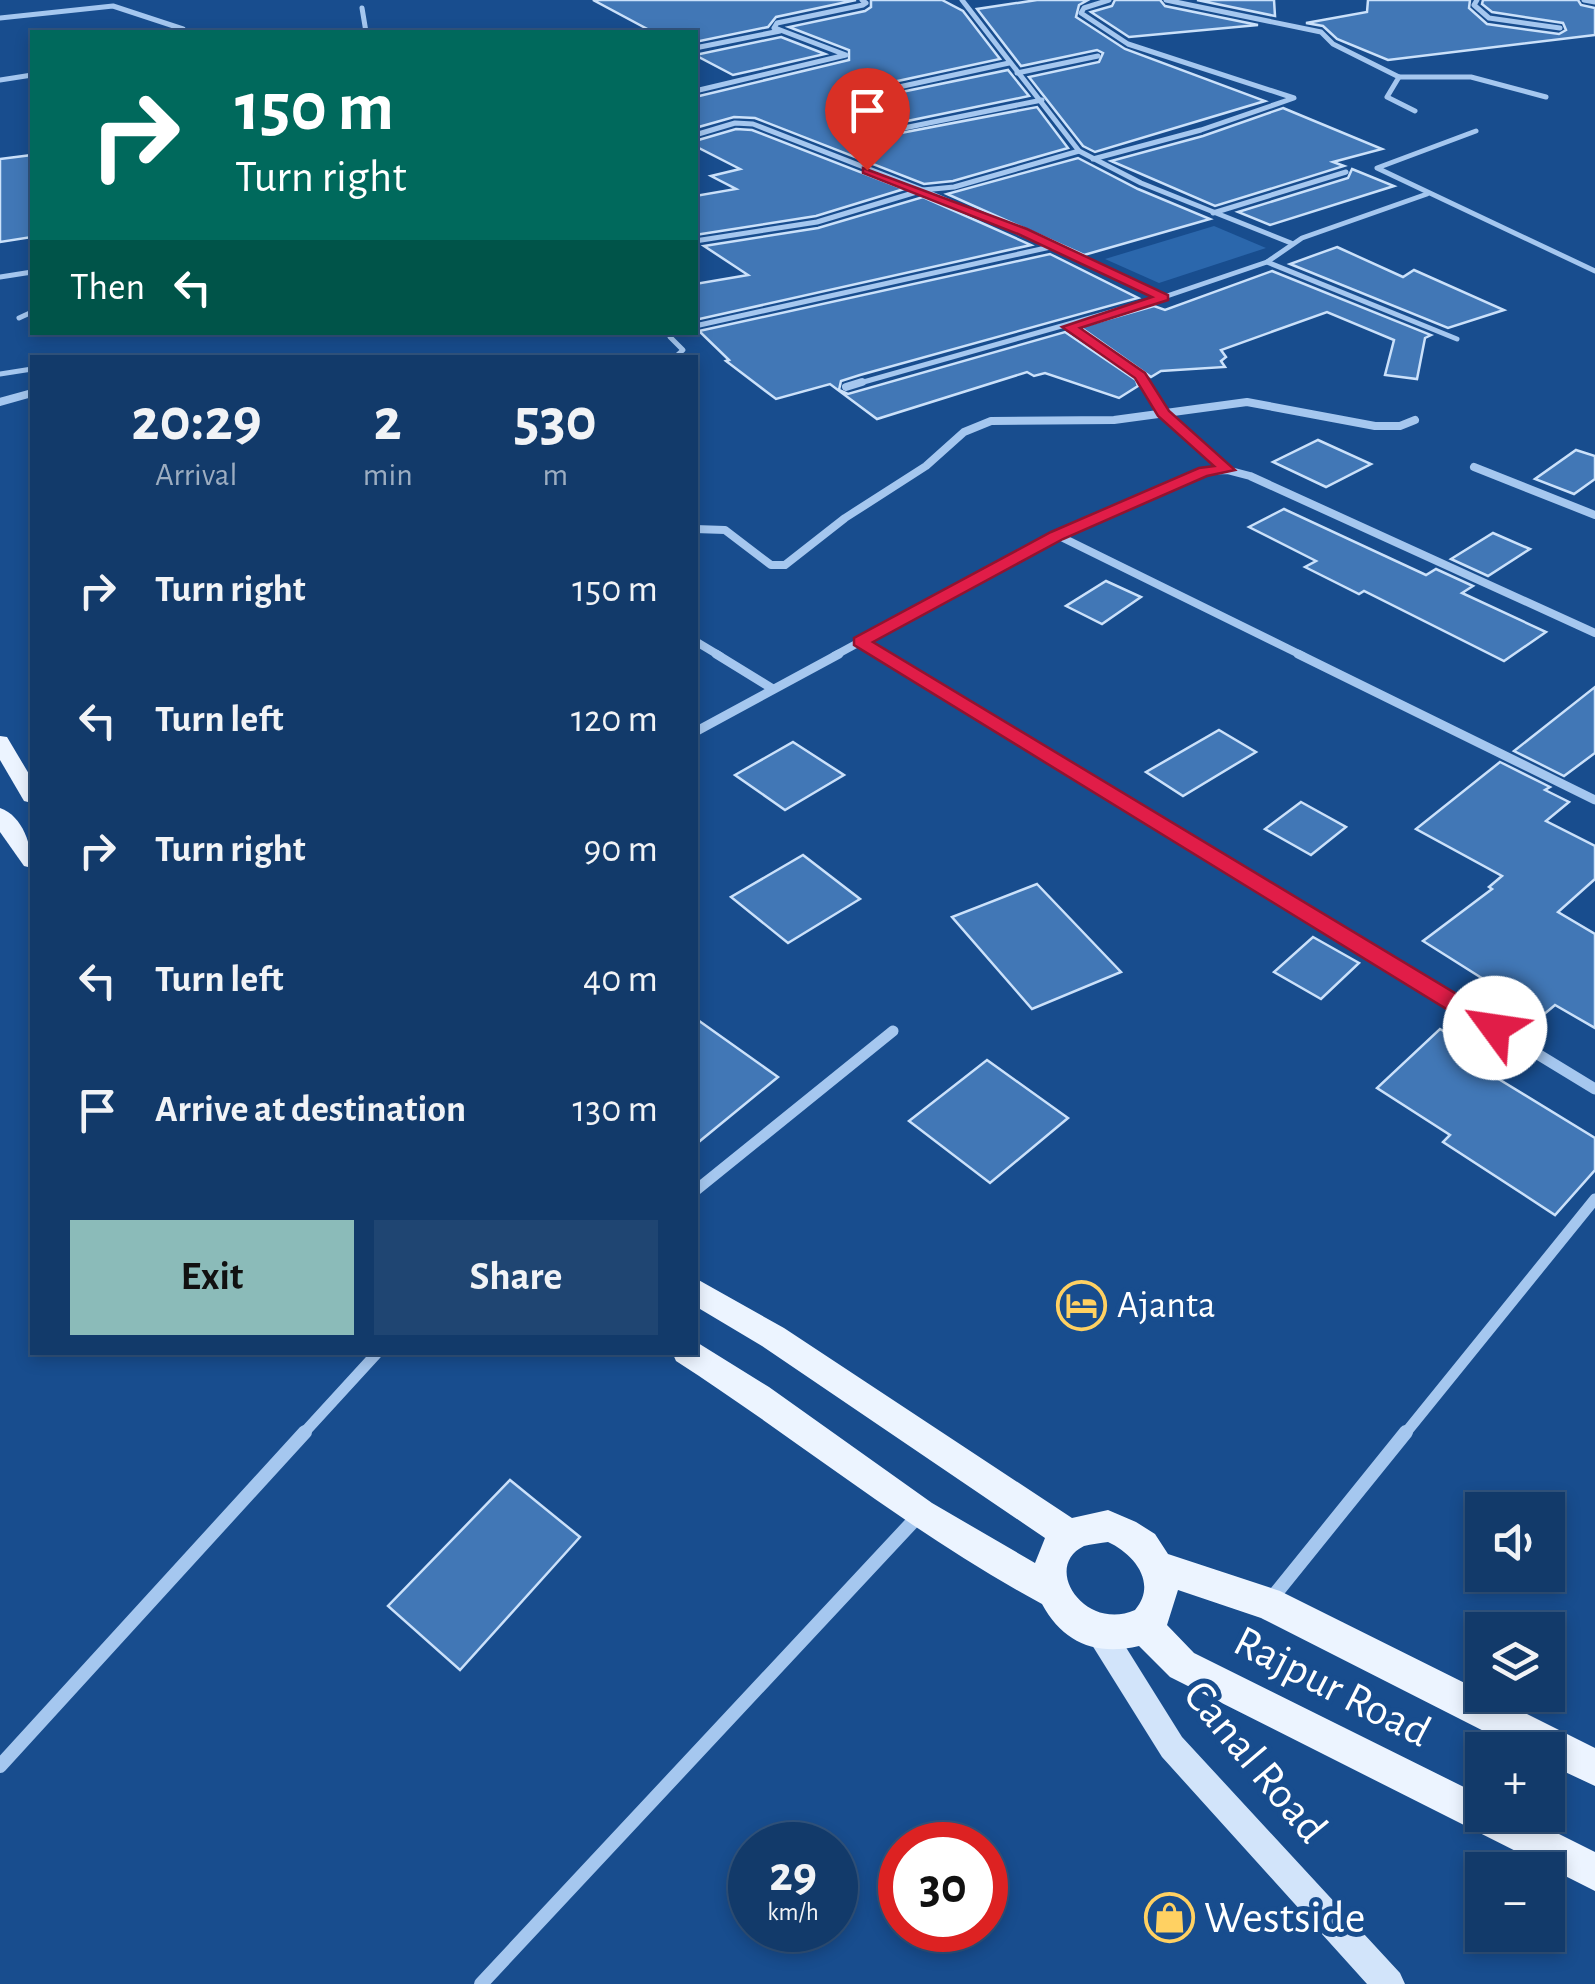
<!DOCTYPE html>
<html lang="en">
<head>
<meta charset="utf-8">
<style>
  :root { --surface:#123a6a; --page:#1f4572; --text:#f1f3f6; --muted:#9cadc1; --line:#31547e; --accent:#8bbbb9 }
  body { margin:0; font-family:"Alegreya Sans",sans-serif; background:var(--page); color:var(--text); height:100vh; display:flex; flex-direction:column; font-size:38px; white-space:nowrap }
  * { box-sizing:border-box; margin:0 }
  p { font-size:32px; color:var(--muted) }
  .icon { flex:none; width:55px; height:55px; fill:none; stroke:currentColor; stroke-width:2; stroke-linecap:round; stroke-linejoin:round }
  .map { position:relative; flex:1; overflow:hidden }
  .drawer { position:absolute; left:30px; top:355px; width:668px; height:1000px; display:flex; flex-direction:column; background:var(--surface); border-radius:0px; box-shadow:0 5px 15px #0003,0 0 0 2px var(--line) }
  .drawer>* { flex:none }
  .top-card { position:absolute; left:30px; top:30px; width:668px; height:305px; border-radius:0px; box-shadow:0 5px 15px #0003,0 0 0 2px var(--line); background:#00695c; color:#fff; overflow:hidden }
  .controls { position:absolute; left:1465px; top:1492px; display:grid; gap:20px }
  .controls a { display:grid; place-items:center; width:100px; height:100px; border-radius:0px; background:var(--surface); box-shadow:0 5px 15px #0003,0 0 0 2px var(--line); font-size:50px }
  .speed { position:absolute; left:728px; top:1822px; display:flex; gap:20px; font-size:50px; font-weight:700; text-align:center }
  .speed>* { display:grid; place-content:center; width:130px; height:130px; border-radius:50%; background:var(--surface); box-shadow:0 5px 15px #0003,0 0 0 2px var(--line); line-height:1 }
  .speed small { font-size:25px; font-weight:400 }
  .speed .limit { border:15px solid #d22; background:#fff; color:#111 }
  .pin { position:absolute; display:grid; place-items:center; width:85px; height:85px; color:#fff; margin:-102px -42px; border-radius:50% 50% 50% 0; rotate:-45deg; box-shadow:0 0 10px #0007 }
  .pin .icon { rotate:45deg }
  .me { position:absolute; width:110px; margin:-55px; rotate:301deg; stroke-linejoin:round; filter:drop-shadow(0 0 8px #0008) }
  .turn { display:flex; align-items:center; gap:35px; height:210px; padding:0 40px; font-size:45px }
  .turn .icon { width:130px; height:130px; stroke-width:2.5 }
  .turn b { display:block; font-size:70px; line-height:85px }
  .then { display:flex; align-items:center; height:95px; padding:0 40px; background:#0003; gap:20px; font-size:38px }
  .eta { display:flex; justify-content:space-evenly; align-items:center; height:170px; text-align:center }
  .eta b { font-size:60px; font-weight:600; line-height:70px }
  .primary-button { display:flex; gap:20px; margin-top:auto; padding:20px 40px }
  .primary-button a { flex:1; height:115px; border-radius:0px; background:var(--accent); color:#111; font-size:40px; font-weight:600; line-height:115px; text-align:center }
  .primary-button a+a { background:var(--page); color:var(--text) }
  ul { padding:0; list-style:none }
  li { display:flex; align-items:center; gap:30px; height:130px; padding:0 40px }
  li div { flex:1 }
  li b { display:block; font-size:38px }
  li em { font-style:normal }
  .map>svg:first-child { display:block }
  .green { fill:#2b67ac }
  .building { fill:#4177b6; stroke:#cbe1fa; stroke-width:2.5 }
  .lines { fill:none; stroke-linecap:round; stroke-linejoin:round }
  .street-far4 { stroke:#a5c7ef; stroke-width:5 }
  .street-far3 { stroke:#a5c7ef; stroke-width:8 }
  .street-far2 { stroke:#a5c7ef; stroke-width:9 }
  .street-far1 { stroke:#a5c7ef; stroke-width:11 }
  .street { stroke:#a5c7ef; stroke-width:14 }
  .secondary { fill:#d2e4fa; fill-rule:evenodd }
  .primary { fill:#ecf4ff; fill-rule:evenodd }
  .route { fill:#e11d48; stroke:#92132f; stroke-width:2.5 }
  .labels { text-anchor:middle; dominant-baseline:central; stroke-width:10; stroke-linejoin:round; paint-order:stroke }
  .poi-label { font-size:38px; fill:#fff; stroke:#184d8e; text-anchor:start }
  .near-street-label { font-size:45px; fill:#fff; stroke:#184d8e }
  .near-poi-label { font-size:45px; fill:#fff; stroke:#184d8e; text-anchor:start }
</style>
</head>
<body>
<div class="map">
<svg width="1595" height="1984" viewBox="0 0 1595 1984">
  <rect width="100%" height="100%" fill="#184d8e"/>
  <polygon class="green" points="1214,226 1266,248 1159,283 1105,259"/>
  <g class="building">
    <polygon points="593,0 856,0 776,17 768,27 695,42 695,32 653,32"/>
    <polygon points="871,0 942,0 963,11 1000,59 884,84 879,89 882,96 1008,70 1029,96 893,124 888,129 890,135 1037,107 1068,148 953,181 924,184 755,118 734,117 695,128 695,97 849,60 849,50 789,27 865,11 871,7"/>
    <polygon points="1037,0 1088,0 1079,5 1076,17 1125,49 1265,101 1095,152 1083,146 1029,77 1099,62 1103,53 1097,50 1021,66 977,9"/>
    <polygon points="1115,0 1160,0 1165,6 1258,25 1129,37 1091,12 1112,6"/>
    <polygon points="1197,0 1274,0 1275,16"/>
    <polygon points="1368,0 1470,0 1469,8 1487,24 1559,34 1566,30 1563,23 1492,12 1482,4 1483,0 1578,0 1581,5 1595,8 1595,35 1388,60 1337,39 1323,26 1306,23 1367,12"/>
    <polygon points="781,37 825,54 733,75 695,55"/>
    <polygon points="1283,108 1382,149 1333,162 1344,166 1215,206 1111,161 1203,136"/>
    <polygon points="736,129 752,130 904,189 816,216 695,235 695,196 736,189 711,176 740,169 695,146 695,141"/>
    <polygon points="32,155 32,237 0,242 0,159"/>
    <polygon points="1078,158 1138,189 1210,219 1084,255 947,194"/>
    <polygon points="1352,169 1394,186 1270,225 1238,212 1348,178"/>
    <polygon points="923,197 1031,245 695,320 695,284 748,275 704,246 818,228"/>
    <polygon points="1337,247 1403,277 1414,270 1504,310 1448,328 1290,264"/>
    <polygon points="1050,254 1138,298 860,375 841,381 839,390 848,394 1065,332 1136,380 1138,386 1119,398 1045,373 1034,376 1027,372 877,419 830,384 776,399 726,361 729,360 699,331"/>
    <polygon points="1272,271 1431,335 1425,338 1417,379 1385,375 1394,340 1327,312 1221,350 1226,357 1221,361 1225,367 1161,371 1151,377 1080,327 1154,306 1165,310"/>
    <polygon points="1318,440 1371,464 1326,487 1273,462"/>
    <polygon points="1576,450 1595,456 1595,479 1574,494 1535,479"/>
    <polygon points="1284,509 1426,575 1436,569 1473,586 1462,593 1546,632 1504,661 1364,591 1359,594 1305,567 1316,561 1249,527"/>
    <polygon points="1493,533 1530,549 1488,576 1451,559"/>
    <polygon points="1106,581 1141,597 1102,624 1066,606"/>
    <polygon points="1595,687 1595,753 1564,776 1514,751"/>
    <polygon points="1219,730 1256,752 1183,796 1146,772"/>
    <polygon points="793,742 844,775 785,810 735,775"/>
    <polygon points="1500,762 1550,787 1545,790 1569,802 1546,821 1595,846 1595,879 1558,912 1595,934 1595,1028 1555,1005 1542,1016 1423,941 1492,889 1489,887 1502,876 1416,829"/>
    <polygon points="1301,802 1346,827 1311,855 1265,829"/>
    <polygon points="803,855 860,899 788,943 731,897"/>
    <polygon points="1037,884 1121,972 1032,1009 952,917"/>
    <polygon points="1313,937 1359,963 1321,999 1274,972"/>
    <polygon points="695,1018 778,1077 695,1145"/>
    <polygon points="1440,1029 1506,1069 1497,1078 1595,1138 1595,1170 1555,1215 1443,1142 1450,1135 1377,1088"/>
    <polygon points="987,1060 1068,1118 990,1183 909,1121"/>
    <polygon points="510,1480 580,1537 460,1670 388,1606"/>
  </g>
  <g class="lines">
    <g class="street-far4">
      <polyline points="962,0 1079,151 1141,183 1291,243"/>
      <polyline points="1166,0 1321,32 1333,44 1399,77 1387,97 1415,111"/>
      <polyline points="1477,0 1474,5 1489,18 1560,28"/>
      <polyline points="1584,0 1595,2"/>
      <polyline points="362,8 366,32"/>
      <polyline points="0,18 113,6 183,29"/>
      <polyline points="774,28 777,23 863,5 866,3 862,0"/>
      <polyline points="695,48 780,31"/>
      <polyline points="1017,73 1098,56"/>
      <polyline points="1399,77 1471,77 1546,97"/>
      <polyline points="0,80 32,75"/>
      <polyline points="885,90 1009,63"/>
      <polyline points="695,91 846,55 775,28"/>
      <polyline points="894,130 1042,100"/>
      <polyline points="1476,131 1377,168 1595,271"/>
      <polyline points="695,135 735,123 753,124 923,190 954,187 1079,151"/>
      <polyline points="1093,159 1201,130 1294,98 1128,44 1081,13 1084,8 1109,0"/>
      <polyline points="1213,213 1346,172"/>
      <polyline points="695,241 817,222 923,190 1163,297"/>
      <polyline points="1267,262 1457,339"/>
      <polyline points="0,277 32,272"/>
      <polyline points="19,318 32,312"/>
      <polyline points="695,326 1055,246"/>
      <polyline points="1069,327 1141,376 1146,385"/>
      <polyline points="672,332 670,337 683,350 674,358"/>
      <polyline points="0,374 32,369"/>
      <polyline points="853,385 1164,297 1267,262 1302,238 1427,194"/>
    </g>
    <g class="street-far3">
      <polyline points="1145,382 1163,413 1226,469"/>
      <polyline points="846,387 862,382"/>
      <polyline points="0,402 32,393"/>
      <polyline points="1474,467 1595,515"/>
      <polyline points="695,529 725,530 771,565 785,565 845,518 926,466 964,432 991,421 1114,420 1247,402 1375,426 1400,426 1415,420"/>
      <polyline points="1057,535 1303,656"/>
      <polyline points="695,641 720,656"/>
      <polyline points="860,642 884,656"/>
      <polyline points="834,656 1057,535 1204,471 1227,470 1250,476 1595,633"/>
    </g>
    <g class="street-far2">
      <polyline points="716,654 773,689"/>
      <polyline points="879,654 1448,1000"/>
      <polyline points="1298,654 1595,800"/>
      <polyline points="695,732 839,654"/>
    </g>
    <g class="street-far1">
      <polyline points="1444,997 1595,1089"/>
      <polyline points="695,1191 893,1031"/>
      <polyline points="302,1435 378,1352"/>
      <polyline points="1404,1435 1595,1199"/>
    </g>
    <g class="street">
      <polyline points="1272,1598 1406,1432"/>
      <polyline points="0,1766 305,1432"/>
      <polyline points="481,1984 920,1514"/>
    </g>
    <polygon class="secondary" points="1102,1621 1112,1625 1182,1737 1400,1973 1405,1984 1367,1984 1162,1757 1092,1645 1088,1635 1092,1625"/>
    <g class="primary">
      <polygon points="0,736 7,737 32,779 32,803 24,801 0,760"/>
      <path d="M0,808C23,816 32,846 32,868L24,866L0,832Z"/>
      <path d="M695,1278L784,1328L1072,1518L1108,1510L1136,1522L1155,1534L1168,1554L1280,1591L1595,1748V1786L1548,1764V1750H1521L1261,1618L1178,1590L1167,1625L1194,1653L1482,1796V1815H1521L1595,1852V1891L1170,1677L1139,1646C1096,1656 1063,1643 1042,1604C912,1534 800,1441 676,1361L672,1352H695L698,1343L769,1387L932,1503L1035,1563L1045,1538L762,1346L695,1306ZM1108,1542C1134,1554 1158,1583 1135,1610C1085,1632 1041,1567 1084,1546C1091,1544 1101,1543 1108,1542Z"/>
    </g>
  </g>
  <polygon class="route" points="863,168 1027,229 1168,295 1168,300 1080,328 1145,373 1169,411 1235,470 1207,476 1063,539 873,642 1503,1022 1506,1028 1503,1034 1487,1034 854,645 854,638 1051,532 1199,468 1214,466 1158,416 1135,378 1062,327 1152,297 1018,234 863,173"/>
  <defs>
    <symbol id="hotel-ring" viewBox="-11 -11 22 22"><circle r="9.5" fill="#184d8e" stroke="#ffd162" stroke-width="1.5"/><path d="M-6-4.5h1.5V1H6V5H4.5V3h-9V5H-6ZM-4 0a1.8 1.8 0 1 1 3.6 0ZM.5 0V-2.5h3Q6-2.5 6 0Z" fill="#ffd162"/></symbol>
    <symbol id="shop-ring" viewBox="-11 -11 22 22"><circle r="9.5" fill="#184d8e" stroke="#ffd162" stroke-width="1.5"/><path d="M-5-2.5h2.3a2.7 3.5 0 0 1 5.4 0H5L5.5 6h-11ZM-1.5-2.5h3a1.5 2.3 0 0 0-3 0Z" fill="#ffd162"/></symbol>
  </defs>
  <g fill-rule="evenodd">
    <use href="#hotel-ring" x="1054" y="1278" width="55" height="55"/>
    <use href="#shop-ring" x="1142" y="1890" width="55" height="55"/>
  </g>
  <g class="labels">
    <g class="poi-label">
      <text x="1117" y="1306">Ajanta</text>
    </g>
    <g class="near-street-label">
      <text transform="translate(1332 1687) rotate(27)">Rajpur Road</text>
      <text transform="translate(1255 1762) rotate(50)">Canal Road</text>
    </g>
    <g class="near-poi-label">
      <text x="1204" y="1918">Westside</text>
    </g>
  </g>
</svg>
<div class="controls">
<a><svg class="icon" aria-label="sound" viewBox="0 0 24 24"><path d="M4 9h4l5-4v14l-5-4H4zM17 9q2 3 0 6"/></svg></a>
<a><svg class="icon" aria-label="layers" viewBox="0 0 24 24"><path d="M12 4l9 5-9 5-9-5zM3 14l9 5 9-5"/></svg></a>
<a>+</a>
<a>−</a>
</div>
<div class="speed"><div>29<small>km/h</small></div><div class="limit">30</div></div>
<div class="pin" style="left:867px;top:170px;background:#d93025"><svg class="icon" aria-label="arrive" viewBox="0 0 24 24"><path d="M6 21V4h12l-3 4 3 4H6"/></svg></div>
<svg class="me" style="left:1495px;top:1028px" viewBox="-20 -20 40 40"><circle r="19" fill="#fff"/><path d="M0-13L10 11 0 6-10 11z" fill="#e11d48"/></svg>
<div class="top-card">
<div class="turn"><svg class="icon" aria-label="right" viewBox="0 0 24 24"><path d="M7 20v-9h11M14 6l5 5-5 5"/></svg><div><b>150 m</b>Turn right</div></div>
<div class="then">Then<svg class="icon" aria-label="left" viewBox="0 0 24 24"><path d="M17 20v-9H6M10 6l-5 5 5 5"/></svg></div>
</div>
<section class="drawer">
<div class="eta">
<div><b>20:29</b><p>Arrival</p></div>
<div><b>2</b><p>min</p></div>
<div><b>530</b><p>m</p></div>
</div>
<ul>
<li><svg class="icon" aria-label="right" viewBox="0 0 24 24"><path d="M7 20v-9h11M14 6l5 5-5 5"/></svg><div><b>Turn right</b></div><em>150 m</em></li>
<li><svg class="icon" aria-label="left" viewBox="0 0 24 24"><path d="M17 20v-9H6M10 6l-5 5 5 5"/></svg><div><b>Turn left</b></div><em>120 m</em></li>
<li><svg class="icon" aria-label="right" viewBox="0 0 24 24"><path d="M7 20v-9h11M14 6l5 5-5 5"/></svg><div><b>Turn right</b></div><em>90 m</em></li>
<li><svg class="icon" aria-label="left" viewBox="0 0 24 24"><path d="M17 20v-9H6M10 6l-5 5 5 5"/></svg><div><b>Turn left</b></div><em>40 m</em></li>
<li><svg class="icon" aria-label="arrive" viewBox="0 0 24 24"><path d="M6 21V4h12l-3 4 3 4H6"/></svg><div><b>Arrive at destination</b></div><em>130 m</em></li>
</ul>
<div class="primary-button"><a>Exit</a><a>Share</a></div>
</section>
</div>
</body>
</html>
